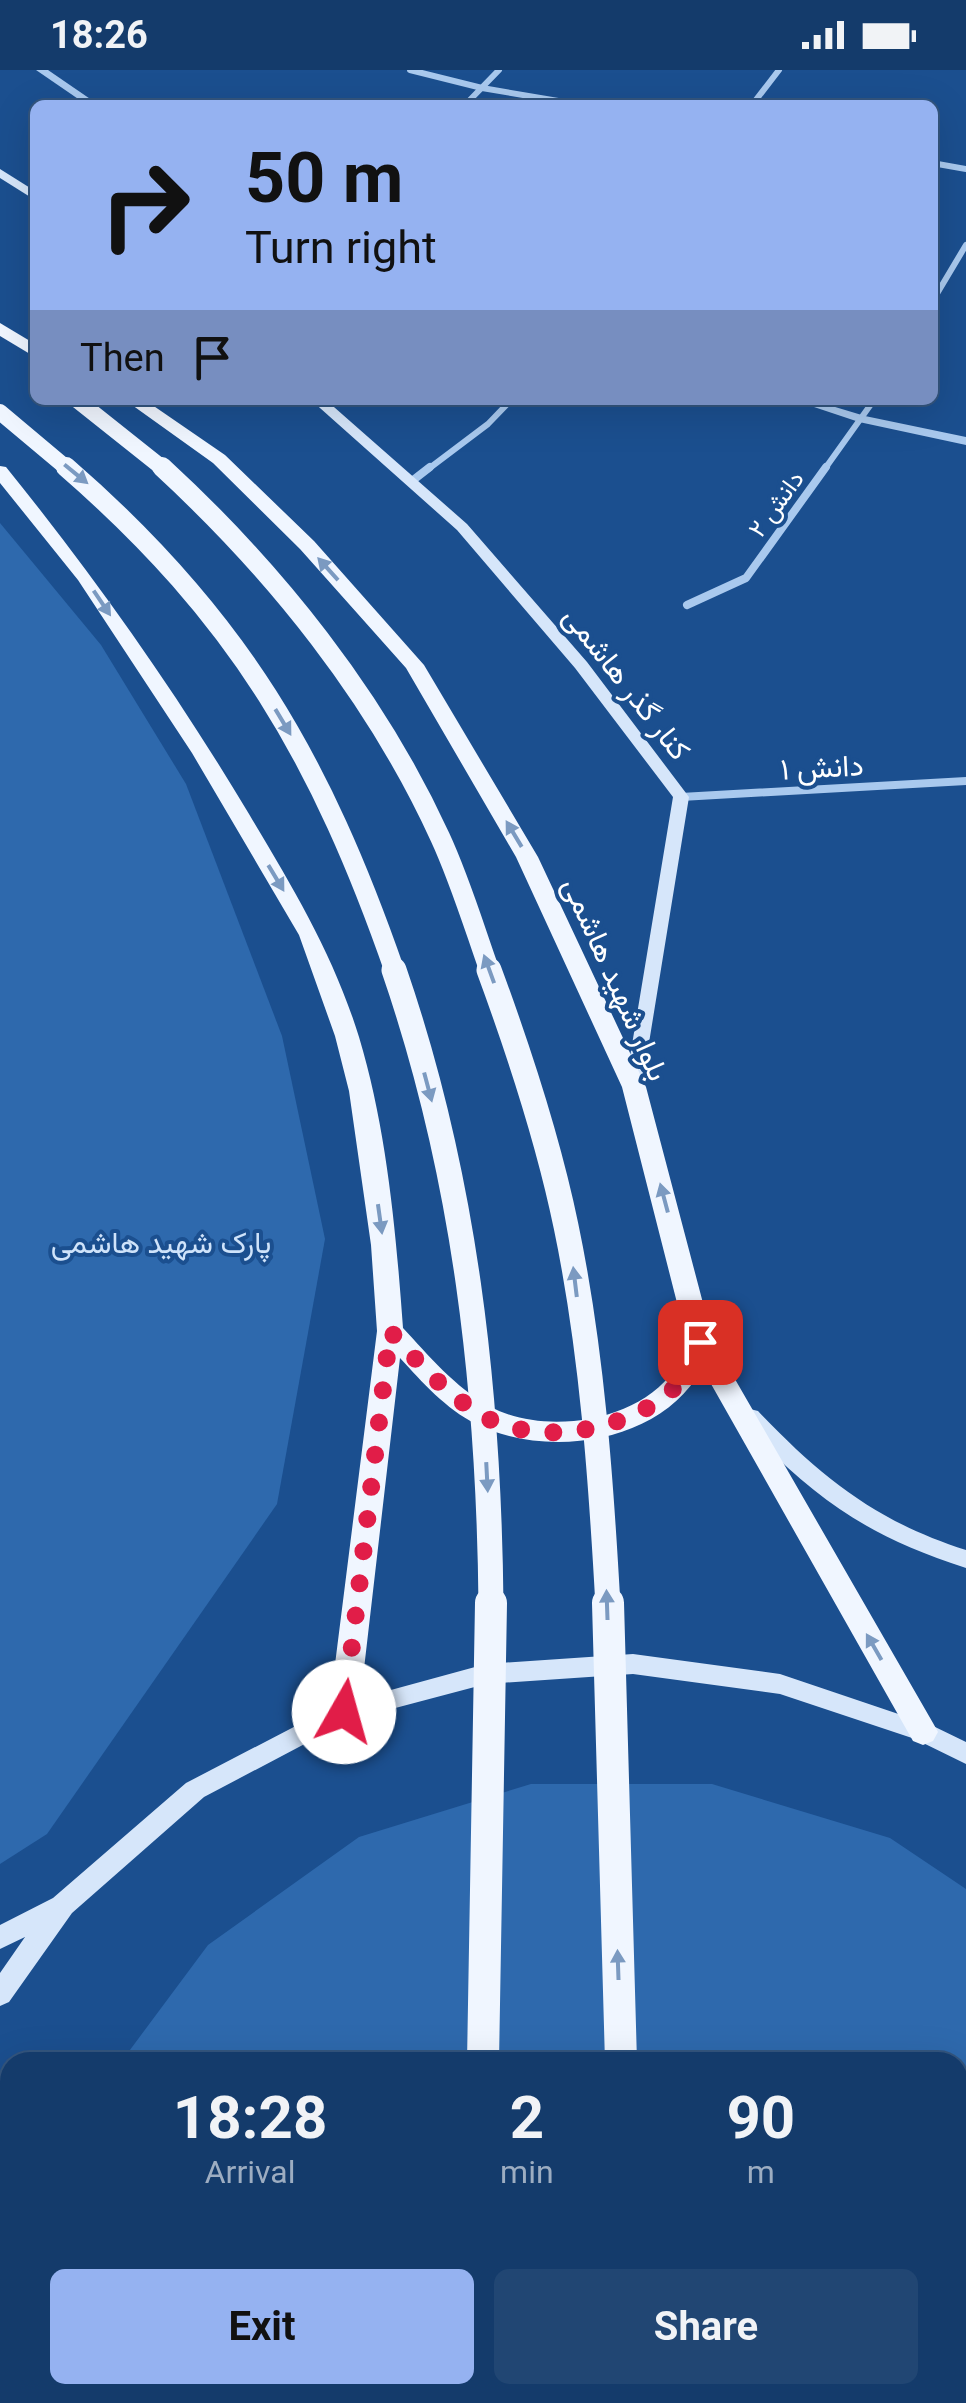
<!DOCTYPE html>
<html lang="en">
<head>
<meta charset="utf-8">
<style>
  :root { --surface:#143b6b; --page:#214673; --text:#f1f3f6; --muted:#9dadc1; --line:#33557e; --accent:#95b2f1 }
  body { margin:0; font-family:Roboto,Vazirmatn,sans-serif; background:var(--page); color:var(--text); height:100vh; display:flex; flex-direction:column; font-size:38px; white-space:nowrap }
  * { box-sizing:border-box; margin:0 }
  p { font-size:32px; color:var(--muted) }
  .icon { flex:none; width:55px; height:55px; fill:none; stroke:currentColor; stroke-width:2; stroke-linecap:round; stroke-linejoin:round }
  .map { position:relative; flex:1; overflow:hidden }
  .sheet { position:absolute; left:0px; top:1982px; width:968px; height:352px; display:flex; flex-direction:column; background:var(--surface); border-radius:30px 30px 0 0; box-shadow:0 10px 40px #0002,0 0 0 2px var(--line) }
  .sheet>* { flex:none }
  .banner { position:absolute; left:30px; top:30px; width:908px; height:305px; border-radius:15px; box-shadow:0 10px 40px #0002,0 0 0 2px var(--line); background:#95b2f1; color:#111; overflow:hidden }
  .pin { position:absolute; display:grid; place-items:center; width:85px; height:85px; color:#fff; margin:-42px; border-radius:20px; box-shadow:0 5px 15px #0006 }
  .me { position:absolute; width:110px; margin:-55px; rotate:7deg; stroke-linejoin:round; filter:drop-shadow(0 0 8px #0008) }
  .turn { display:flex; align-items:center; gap:35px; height:210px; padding:0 50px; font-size:45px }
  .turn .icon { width:130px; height:130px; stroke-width:2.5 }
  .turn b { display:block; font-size:70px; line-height:85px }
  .then { display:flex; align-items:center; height:95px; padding:0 50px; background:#0003; gap:20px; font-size:38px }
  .eta { display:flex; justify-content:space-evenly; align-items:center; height:170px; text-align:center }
  .eta b { font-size:60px; font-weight:700; line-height:70px }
  .action { display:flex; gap:20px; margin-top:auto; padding:20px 50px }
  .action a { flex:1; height:115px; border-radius:15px; background:var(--accent); color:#111; font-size:40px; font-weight:700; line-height:115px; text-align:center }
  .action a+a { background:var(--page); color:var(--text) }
  .status { display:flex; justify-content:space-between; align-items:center; height:70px; padding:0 50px; background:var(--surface); direction:ltr }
  .status svg { height:28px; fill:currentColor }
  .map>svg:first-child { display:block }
  .green { fill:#2e69ad }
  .water { fill:#3c6290; stroke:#9cc4f0; stroke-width:2.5 }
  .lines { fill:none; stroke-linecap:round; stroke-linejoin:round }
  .minor-far1 { stroke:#a9c9ee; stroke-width:6 }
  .minor { stroke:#a9c9ee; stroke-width:8 }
  .tertiary { fill:#a9c9ee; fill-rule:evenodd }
  .secondary { fill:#d6e6fa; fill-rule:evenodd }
  .primary { fill:#f0f6ff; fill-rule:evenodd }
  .primary-bridge-far3 { stroke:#f0f6ff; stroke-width:16 }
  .primary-bridge-far2 { stroke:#f0f6ff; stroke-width:20 }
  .primary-bridge-far1 { stroke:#f0f6ff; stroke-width:25 }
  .primary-bridge { stroke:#f0f6ff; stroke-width:32 }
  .oneway { fill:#7b9ac1 }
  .route { stroke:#e11d48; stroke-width:18; stroke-dasharray:0 32.4 }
  .labels { text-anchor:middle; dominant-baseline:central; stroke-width:8; stroke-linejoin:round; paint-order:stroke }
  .far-street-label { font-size:25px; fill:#fff; stroke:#1b4f8f }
  .street-label { font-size:30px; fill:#fff; stroke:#1b4f8f }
  .park-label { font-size:30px; fill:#cfe3fa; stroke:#1b4f8f }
</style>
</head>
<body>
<div class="status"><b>18:26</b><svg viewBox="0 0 49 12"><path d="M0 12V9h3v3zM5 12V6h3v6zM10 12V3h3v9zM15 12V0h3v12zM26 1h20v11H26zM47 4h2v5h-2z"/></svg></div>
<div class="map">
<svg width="966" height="2333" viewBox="0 0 966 2333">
  <rect width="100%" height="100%" fill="#1b4f8f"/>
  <g class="green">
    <polygon points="0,453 101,575 186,714 282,966 325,1169 277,1434 47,1764 0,1794"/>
    <polygon points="531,1714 712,1714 890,1768 966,1819 966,2333 31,2333 31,2325 958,2325 958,1992 121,1992 208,1875 359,1767"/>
  </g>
  <polygon class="water" points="492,2325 780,2325 775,2333 496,2333"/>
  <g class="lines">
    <g class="minor-far1">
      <polyline points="410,0 482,18 582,35"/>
      <polyline points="465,35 499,0"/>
      <polyline points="752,35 779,0"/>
      <polyline points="932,93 966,99"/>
      <polyline points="932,232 966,175"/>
      <polyline points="427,400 488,354 511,330"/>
      <polyline points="824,400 874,330"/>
    </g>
    <g class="minor">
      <polyline points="412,411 430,397"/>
      <polyline points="687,535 746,508 826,397"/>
      <polyline points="681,727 966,711"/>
    </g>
    <g class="tertiary">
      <polygon points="36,0 48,0 99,35 87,35"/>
      <polygon points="793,330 812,330 865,346 966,367 966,375 859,352"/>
    </g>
    <g class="secondary">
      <polygon points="0,99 35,121 35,130 0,108"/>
      <polygon points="311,330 326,330 467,454 587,592 689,727 641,1022 634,1023 625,1017 673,727 575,598 457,460"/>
      <path d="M750,1339L758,1341C821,1407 877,1452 966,1480V1498C866,1466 814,1428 742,1353L739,1347L742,1341Z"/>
      <polygon points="633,1584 780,1604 931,1655 966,1672 966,1694 915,1669 780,1624 633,1604 486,1614 350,1650 204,1727 72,1843 9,1932 0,1936 0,1903 25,1867 0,1879 0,1855 53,1828 186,1713 336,1635 486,1594"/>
    </g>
    <g class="primary">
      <polygon points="0,253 35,274 35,287 0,266"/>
      <path d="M125,330H145L225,385L314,471L424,595L538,787L646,1017L713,1271L933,1653L938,1662L933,1671L923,1675L913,1671L702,1298C662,1374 547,1389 476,1354C446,1339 422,1312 400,1288L359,1642L354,1651L344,1654L334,1651L329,1642L377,1261L371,1175L349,1021L335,966L299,865L192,683L78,510L0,413V396L6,397C95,507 176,622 249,744C293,818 333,883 359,967C387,1060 396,1162 403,1258C429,1286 455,1317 489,1336C542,1366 638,1353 674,1300C680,1292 683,1281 687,1272L622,1017L516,787L406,598L300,479L213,393Z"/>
      <rect x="458" y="2325" width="36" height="8"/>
      <rect x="608" y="2325" width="36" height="8"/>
    </g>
    <g class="primary-bridge-far3">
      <polyline points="77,330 165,400"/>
      <polyline points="0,342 69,400"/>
    </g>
    <g class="primary-bridge-far2">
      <path d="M66,397C239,547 321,689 395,902"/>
      <path d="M162,397C275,501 376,627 440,767C460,810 474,857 490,902"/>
    </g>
    <g class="primary-bridge-far1">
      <path d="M394,900C465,1106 489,1319 491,1536"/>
      <path d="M489,900C520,984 548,1069 566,1156C592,1280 601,1410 608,1536"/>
    </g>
    <g class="primary-bridge">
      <polyline points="608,1533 621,1992"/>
      <polyline points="483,1992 491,1533"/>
    </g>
  </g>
  <defs><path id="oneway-solid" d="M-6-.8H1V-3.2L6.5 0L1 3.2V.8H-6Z" transform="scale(2.5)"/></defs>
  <g class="oneway">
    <use href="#oneway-solid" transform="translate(76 404) rotate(39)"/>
    <use href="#oneway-solid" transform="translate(328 499) rotate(-132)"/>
    <use href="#oneway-solid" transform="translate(102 533) rotate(56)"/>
    <use href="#oneway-solid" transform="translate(283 652) rotate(59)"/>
    <use href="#oneway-solid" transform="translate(514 764) rotate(-121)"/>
    <use href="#oneway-solid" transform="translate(276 808) rotate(59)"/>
    <use href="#oneway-solid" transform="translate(489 899) rotate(-110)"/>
    <use href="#oneway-solid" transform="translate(428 1017) rotate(75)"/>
    <use href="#oneway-solid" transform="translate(664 1128) rotate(-105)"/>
    <use href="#oneway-solid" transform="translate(380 1149) rotate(82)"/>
    <use href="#oneway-solid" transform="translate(575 1212) rotate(-97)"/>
    <use href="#oneway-solid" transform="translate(487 1407) rotate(87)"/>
    <use href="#oneway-solid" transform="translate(607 1535) rotate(-92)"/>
    <use href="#oneway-solid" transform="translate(874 1577) rotate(-120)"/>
    <use href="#oneway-solid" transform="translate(618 1895) rotate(-92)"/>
  </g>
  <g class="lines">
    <path class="route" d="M344,1642L390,1261C418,1292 444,1322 480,1344C536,1379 635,1361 679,1313C689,1303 694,1285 700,1272"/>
  </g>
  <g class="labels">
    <g class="far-street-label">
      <text transform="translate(776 434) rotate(-54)">دانش ۲</text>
    </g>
    <g class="street-label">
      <text transform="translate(627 613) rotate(52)">کنار گذر هاشمی</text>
      <text transform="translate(822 697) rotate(-3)">دانش ۱</text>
      <text transform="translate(616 909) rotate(66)">بلوار شهید هاشمی</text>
    </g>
    <g class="park-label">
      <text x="161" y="1172">پارک شهید هاشمی</text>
    </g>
  </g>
</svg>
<div class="pin" style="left:700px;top:1272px;background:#d93025"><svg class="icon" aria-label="arrive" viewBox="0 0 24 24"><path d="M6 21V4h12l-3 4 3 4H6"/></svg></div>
<svg class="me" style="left:344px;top:1642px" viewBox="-20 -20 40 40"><circle r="19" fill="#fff"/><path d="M0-13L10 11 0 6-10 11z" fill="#e11d48"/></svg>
<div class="banner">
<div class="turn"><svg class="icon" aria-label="right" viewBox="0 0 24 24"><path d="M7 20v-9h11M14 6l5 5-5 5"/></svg><div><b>50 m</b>Turn right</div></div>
<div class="then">Then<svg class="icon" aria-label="arrive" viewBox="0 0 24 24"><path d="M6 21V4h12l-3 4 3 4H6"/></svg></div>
</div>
<section class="sheet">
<div class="eta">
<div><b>18:28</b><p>Arrival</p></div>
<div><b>2</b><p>min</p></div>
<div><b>90</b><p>m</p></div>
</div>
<div class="action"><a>Exit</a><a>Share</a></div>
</section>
</div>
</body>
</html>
